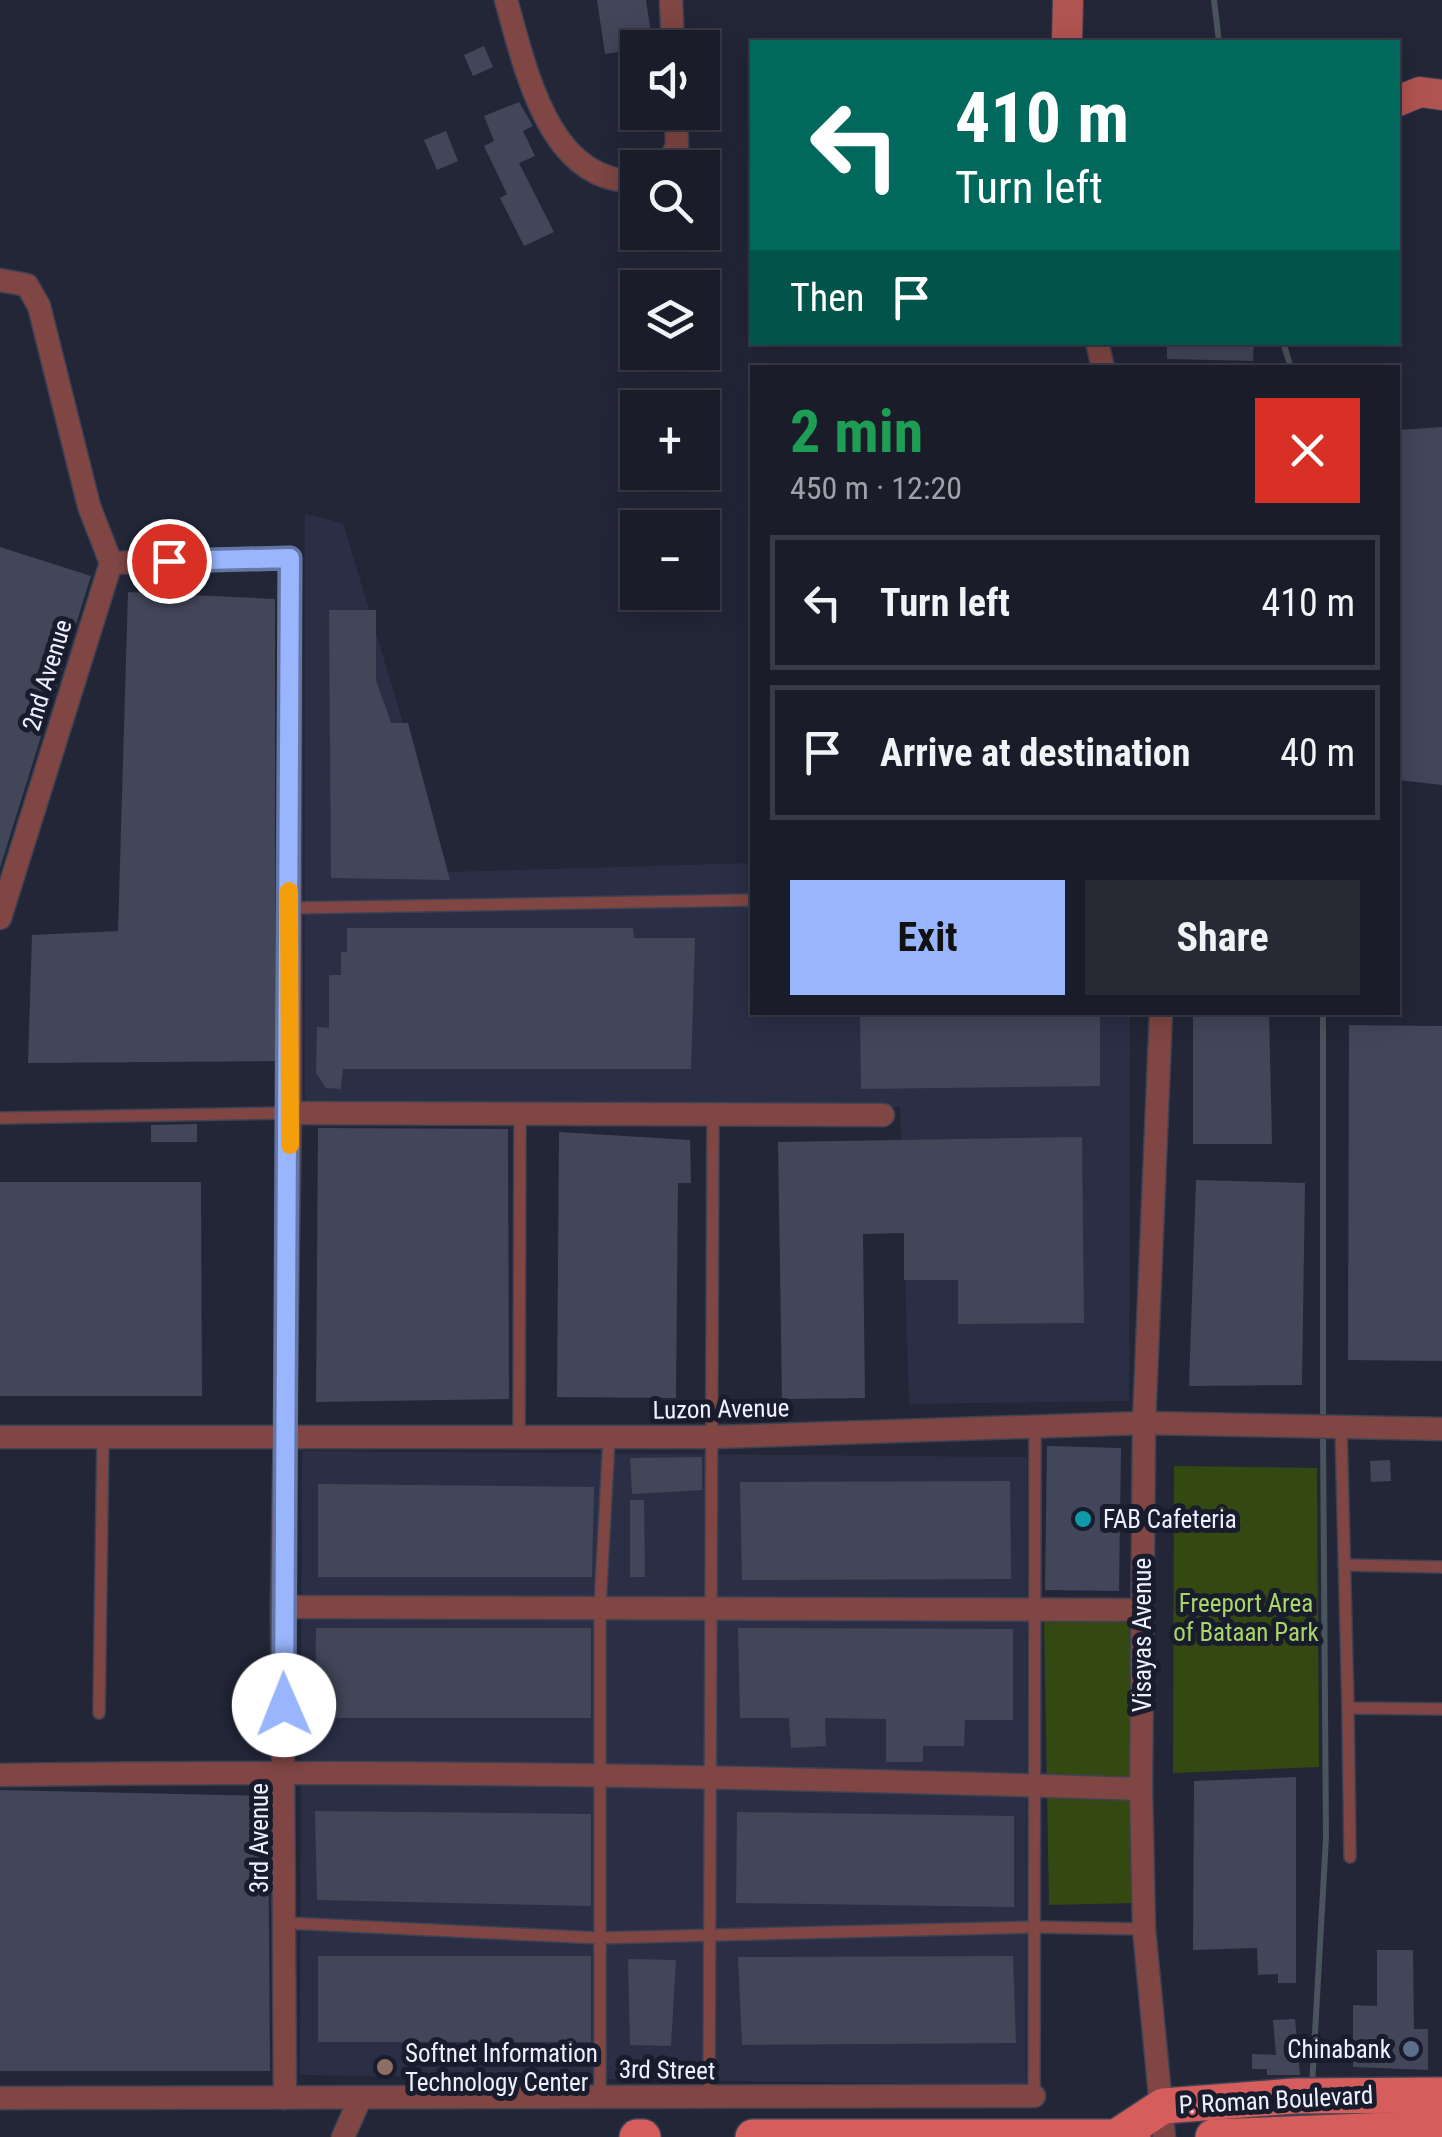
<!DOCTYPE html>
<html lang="en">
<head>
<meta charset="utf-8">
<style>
  :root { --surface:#1a1c29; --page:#272935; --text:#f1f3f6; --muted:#9fa1a8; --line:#383a46; --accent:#99b5fd }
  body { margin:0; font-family:"Roboto Condensed",sans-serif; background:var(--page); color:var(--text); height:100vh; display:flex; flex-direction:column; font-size:38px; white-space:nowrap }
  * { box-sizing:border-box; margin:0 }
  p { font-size:32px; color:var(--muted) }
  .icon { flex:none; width:55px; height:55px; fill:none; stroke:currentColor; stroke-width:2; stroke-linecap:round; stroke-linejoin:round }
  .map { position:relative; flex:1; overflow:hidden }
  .drawer { position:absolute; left:750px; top:365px; width:650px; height:650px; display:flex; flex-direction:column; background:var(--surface); border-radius:0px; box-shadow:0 5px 25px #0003,0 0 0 2px var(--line) }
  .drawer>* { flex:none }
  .top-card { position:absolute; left:750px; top:40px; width:650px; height:305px; border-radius:0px; box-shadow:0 5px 25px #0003,0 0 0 2px var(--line); background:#00695c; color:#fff; overflow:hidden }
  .tools { position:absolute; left:620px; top:30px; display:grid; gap:20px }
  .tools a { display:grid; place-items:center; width:100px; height:100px; border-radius:0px; background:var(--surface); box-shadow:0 5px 25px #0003,0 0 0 2px var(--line); font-size:50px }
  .pin { position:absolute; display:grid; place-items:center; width:85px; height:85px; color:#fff; margin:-42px; border:5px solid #fff; border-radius:50%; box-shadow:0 2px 10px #0007 }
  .me { position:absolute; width:110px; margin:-55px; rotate:359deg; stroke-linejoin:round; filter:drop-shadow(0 0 8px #0008) }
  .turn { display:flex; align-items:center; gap:35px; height:210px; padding:0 40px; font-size:45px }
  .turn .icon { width:130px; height:130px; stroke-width:2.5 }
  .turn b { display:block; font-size:70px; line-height:85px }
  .then { display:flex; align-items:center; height:95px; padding:0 40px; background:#0003; gap:20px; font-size:38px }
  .round { display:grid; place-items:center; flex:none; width:105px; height:105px; border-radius:0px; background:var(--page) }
  .summary { display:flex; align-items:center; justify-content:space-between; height:170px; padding:0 40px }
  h1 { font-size:60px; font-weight:700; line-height:75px; color:#1e9e55 }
  .cta { display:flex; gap:20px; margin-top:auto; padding:20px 40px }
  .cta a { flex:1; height:115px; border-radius:0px; background:var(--accent); color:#111; font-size:40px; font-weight:700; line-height:115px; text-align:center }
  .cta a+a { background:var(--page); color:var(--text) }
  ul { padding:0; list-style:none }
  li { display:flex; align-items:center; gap:30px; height:135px; margin:0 20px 15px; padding:0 20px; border:5px solid var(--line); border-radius:0px }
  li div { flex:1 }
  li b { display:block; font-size:38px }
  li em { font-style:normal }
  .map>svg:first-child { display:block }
  .built { fill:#2b2f46 }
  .green { fill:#344812 }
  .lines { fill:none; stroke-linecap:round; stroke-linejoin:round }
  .stream { stroke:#4a545c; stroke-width:6 }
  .building { fill:#424659 }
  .lane-casing { stroke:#3f4253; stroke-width:14 }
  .street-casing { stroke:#3f4253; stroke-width:25 }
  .secondary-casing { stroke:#3f4253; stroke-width:32 }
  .primary-casing { stroke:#3f4253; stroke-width:38 }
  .lane { stroke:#7f4643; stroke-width:11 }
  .street { stroke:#7f4643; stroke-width:22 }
  .secondary { stroke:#b05451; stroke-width:30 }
  .primary { stroke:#d55e5c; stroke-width:35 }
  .route-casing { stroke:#6376a4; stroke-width:25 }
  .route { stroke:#99b5fd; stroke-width:18 }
  .slow { stroke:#f59e0b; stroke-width:18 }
  .culture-dot { fill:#0f9aa8; stroke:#191c2c; stroke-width:4 }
  .service-dot { fill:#5c6f8a; stroke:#191c2c; stroke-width:4 }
  .education-dot { fill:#8d6e63; stroke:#191c2c; stroke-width:4 }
  .labels { text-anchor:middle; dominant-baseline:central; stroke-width:10; stroke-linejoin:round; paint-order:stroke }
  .street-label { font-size:25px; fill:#eef1fd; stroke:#191c2c }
  .poi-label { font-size:25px; fill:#eef1fd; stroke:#191c2c; text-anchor:start }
  .park-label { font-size:25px; fill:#aad668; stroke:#191c2c }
</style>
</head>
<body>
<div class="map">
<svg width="1442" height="2137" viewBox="0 0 1442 2137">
  <rect width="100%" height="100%" fill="#222637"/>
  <g class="built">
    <polygon points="305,514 343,523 448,872 752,863 752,1012 1130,1013 1129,1401 909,1404 900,1107 737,1111 305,1110"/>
    <polygon points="302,1451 1027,1457 1026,2085 300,2075"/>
  </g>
  <g class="green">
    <polygon points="1174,1466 1317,1468 1319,1767 1173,1773"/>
    <polygon points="1044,1620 1135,1620 1137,1903 1049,1905"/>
  </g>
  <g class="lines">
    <g class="stream">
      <polyline points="1214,0 1219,42"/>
      <polyline points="1283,342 1291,368"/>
      <polyline points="1323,1421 1323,1012"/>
      <polyline points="1312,2086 1326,1838 1323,1434"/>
    </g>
  </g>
  <g class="building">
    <polygon points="597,0 646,0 653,47 605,54"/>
    <polygon points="484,46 493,67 473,76 464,55"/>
    <polygon points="519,102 533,126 523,131 535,156 519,163 554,232 524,246 500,198 507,194 484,146 494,141 484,116"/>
    <polygon points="446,131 458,161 437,170 424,140"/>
    <polygon points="1167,342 1254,342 1253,361 1167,359"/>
    <polygon points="1442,427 1442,785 1398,780 1398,430"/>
    <polygon points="0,547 91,576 0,868"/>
    <polygon points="128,592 275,599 275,1061 28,1063 32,935 118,931"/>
    <polygon points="329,610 376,610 376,680 391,723 408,723 450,880 331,878"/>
    <polygon points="347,928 633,928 634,938 695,938 691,1069 343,1069 341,1089 326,1088 316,1073 317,1027 329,1028 329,975 341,975 341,952 347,952"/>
    <polygon points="860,1012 1100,1012 1100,1086 861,1089"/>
    <polygon points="1193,1012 1269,1012 1272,1144 1193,1144"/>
    <polygon points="1349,1025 1442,1026 1442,1361 1348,1360"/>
    <polygon points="197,1124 197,1142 151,1142 151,1125"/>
    <polygon points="318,1128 508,1129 509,1399 316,1402"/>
    <polygon points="559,1132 690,1140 691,1183 678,1183 676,1398 557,1397"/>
    <polygon points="1082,1137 1084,1323 958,1324 958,1280 904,1280 904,1233 863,1234 865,1398 782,1399 778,1142"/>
    <polygon points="1196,1180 1305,1183 1302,1385 1189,1386"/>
    <polygon points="0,1182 201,1182 202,1396 0,1396"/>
    <polygon points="1047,1446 1121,1448 1119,1591 1045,1590"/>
    <polygon points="702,1457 702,1490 632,1494 630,1458"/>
    <polygon points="1390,1460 1391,1481 1371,1482 1370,1461"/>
    <polygon points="1010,1481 1011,1579 742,1580 740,1482"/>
    <polygon points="318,1484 594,1487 592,1577 318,1577"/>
    <polygon points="630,1500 644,1500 645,1577 630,1577"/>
    <polygon points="316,1628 591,1628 591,1718 315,1718"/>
    <polygon points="738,1628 1013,1629 1013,1720 965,1720 964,1746 923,1746 923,1762 886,1762 886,1719 825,1718 826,1746 791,1748 789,1718 740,1718"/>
    <polygon points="1296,1777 1296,1983 1278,1983 1278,1974 1258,1975 1257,1948 1193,1950 1194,1781"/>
    <polygon points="0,1790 268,1796 270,2071 0,2071"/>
    <polygon points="315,1811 591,1814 591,1906 317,1900"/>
    <polygon points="737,1812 1014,1816 1014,1907 736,1903"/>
    <polygon points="1377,1950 1413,1950 1414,2029 1428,2029 1428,2070 1353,2067 1353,2005 1377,2006"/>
    <rect x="318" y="1956" width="273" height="86"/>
    <polygon points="1013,1956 1016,2043 742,2045 738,1957"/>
    <polygon points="628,1959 676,1960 671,2046 630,2045"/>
    <polygon points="1295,2019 1300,2075 1267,2075 1267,2069 1252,2069 1252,2054 1276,2055 1273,2020"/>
  </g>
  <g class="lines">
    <defs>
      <g id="lane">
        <polyline points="289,908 752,900"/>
        <polyline points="0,1118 290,1113"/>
        <polyline points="1341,1427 1348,1708 1442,1709"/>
        <polyline points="519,1439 520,1111"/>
        <polyline points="1344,1565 1442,1567"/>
        <polyline points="1348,1708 1350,1857"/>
        <polyline points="99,1713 103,1435"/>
        <polyline points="287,1923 599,1938 1033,1927 1144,1929"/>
        <polyline points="1034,2096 1035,1429"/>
        <polyline points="600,2097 600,1606 609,1438"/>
        <polyline points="709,2099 713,1114"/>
      </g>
      <g id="street">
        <path d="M506,0C525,66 548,185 638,181"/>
        <polyline points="671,0 673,48"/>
        <polyline points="666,168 677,146 676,112"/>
        <polyline points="0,280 27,285 39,306 89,506 111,563 290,558 290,1113 282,1607 285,2098"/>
        <polyline points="1097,342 1103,368"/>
        <polyline points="0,918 111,563"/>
        <polyline points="1161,1012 1144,1423 1141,1789 1144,1929 1164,2137"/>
        <polyline points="290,1113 883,1115"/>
        <polyline points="0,1437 715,1437 1144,1423 1442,1429"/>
        <polyline points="282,1607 1143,1610"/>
        <path d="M0,1775C381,1769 761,1776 1141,1789"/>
        <polyline points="0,2098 1034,2096"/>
        <polyline points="343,2137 359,2101"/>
      </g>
      <g id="secondary">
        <polyline points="1067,42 1068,0"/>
        <polyline points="1398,101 1420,92 1442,95"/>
      </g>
      <g id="primary">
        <polyline points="1119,2135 1163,2106 1295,2096 1442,2095"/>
        <polyline points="637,2137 643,2137"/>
        <polyline points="753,2137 1133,2137"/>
        <polyline points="1213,2137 1442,2128"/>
      </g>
    </defs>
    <use href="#lane" class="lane-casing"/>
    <use href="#street" class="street-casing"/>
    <use href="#secondary" class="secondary-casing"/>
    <use href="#primary" class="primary-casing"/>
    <use href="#lane" class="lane"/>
    <use href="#street" class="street"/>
    <use href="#secondary" class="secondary"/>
    <use href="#primary" class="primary"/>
  </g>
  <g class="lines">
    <defs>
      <polyline id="route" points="169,561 290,558 284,1705"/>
    </defs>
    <use href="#route" class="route-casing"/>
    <use href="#route" class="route"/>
    <polyline class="slow" points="289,891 290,1145"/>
  </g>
  <circle class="culture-dot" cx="1083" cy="1519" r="10"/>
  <circle class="service-dot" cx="1411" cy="2049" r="10"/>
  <circle class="education-dot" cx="385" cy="2067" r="10"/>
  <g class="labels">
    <g class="street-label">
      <text transform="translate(47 675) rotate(-73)">2nd Avenue</text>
      <text transform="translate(721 1409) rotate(-1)">Luzon Avenue</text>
      <text transform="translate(1142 1635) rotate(-90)">Visayas Avenue</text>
      <text transform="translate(259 1838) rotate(-90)">3rd Avenue</text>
      <text transform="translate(667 2070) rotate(1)">3rd Street</text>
      <text transform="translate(1276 2100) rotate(-3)">P. Roman Boulevard</text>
    </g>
    <g class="poi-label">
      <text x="1103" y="1519">FAB Cafeteria</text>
      <text x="1391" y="2049" text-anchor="end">Chinabank</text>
      <text x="405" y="2053">Softnet Information<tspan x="405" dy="29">Technology Center</tspan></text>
    </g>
    <g class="park-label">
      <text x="1246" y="1603">Freeport Area<tspan x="1246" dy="29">of Bataan Park</tspan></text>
    </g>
  </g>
</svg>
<div class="tools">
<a><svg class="icon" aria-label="sound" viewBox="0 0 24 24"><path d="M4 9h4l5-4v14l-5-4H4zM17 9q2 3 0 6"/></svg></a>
<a><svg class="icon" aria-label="search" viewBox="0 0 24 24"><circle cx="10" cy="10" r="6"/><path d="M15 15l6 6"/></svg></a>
<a><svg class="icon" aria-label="layers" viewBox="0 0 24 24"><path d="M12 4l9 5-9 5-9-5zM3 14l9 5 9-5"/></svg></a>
<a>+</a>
<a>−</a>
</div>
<div class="pin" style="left:169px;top:561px;background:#d93025"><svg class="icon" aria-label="arrive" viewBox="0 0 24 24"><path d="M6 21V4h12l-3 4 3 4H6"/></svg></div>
<svg class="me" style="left:284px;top:1705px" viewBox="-20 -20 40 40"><circle r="19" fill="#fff"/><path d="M0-13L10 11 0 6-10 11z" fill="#99b5fd"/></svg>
<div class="top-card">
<div class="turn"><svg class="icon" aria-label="left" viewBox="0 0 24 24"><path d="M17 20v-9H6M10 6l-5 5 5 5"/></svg><div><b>410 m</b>Turn left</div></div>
<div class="then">Then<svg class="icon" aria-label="arrive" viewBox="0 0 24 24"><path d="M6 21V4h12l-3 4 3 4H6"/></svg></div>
</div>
<section class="drawer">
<div class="summary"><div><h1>2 min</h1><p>450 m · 12:20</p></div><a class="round" style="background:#d93025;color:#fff"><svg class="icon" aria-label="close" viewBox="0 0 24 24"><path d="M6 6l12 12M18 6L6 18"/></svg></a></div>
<ul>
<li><svg class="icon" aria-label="left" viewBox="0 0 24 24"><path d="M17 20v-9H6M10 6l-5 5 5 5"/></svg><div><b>Turn left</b></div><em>410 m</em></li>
<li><svg class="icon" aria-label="arrive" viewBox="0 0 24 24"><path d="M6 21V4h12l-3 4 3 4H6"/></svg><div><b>Arrive at destination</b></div><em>40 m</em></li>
</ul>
<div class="cta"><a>Exit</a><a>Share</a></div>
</section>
</div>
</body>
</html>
